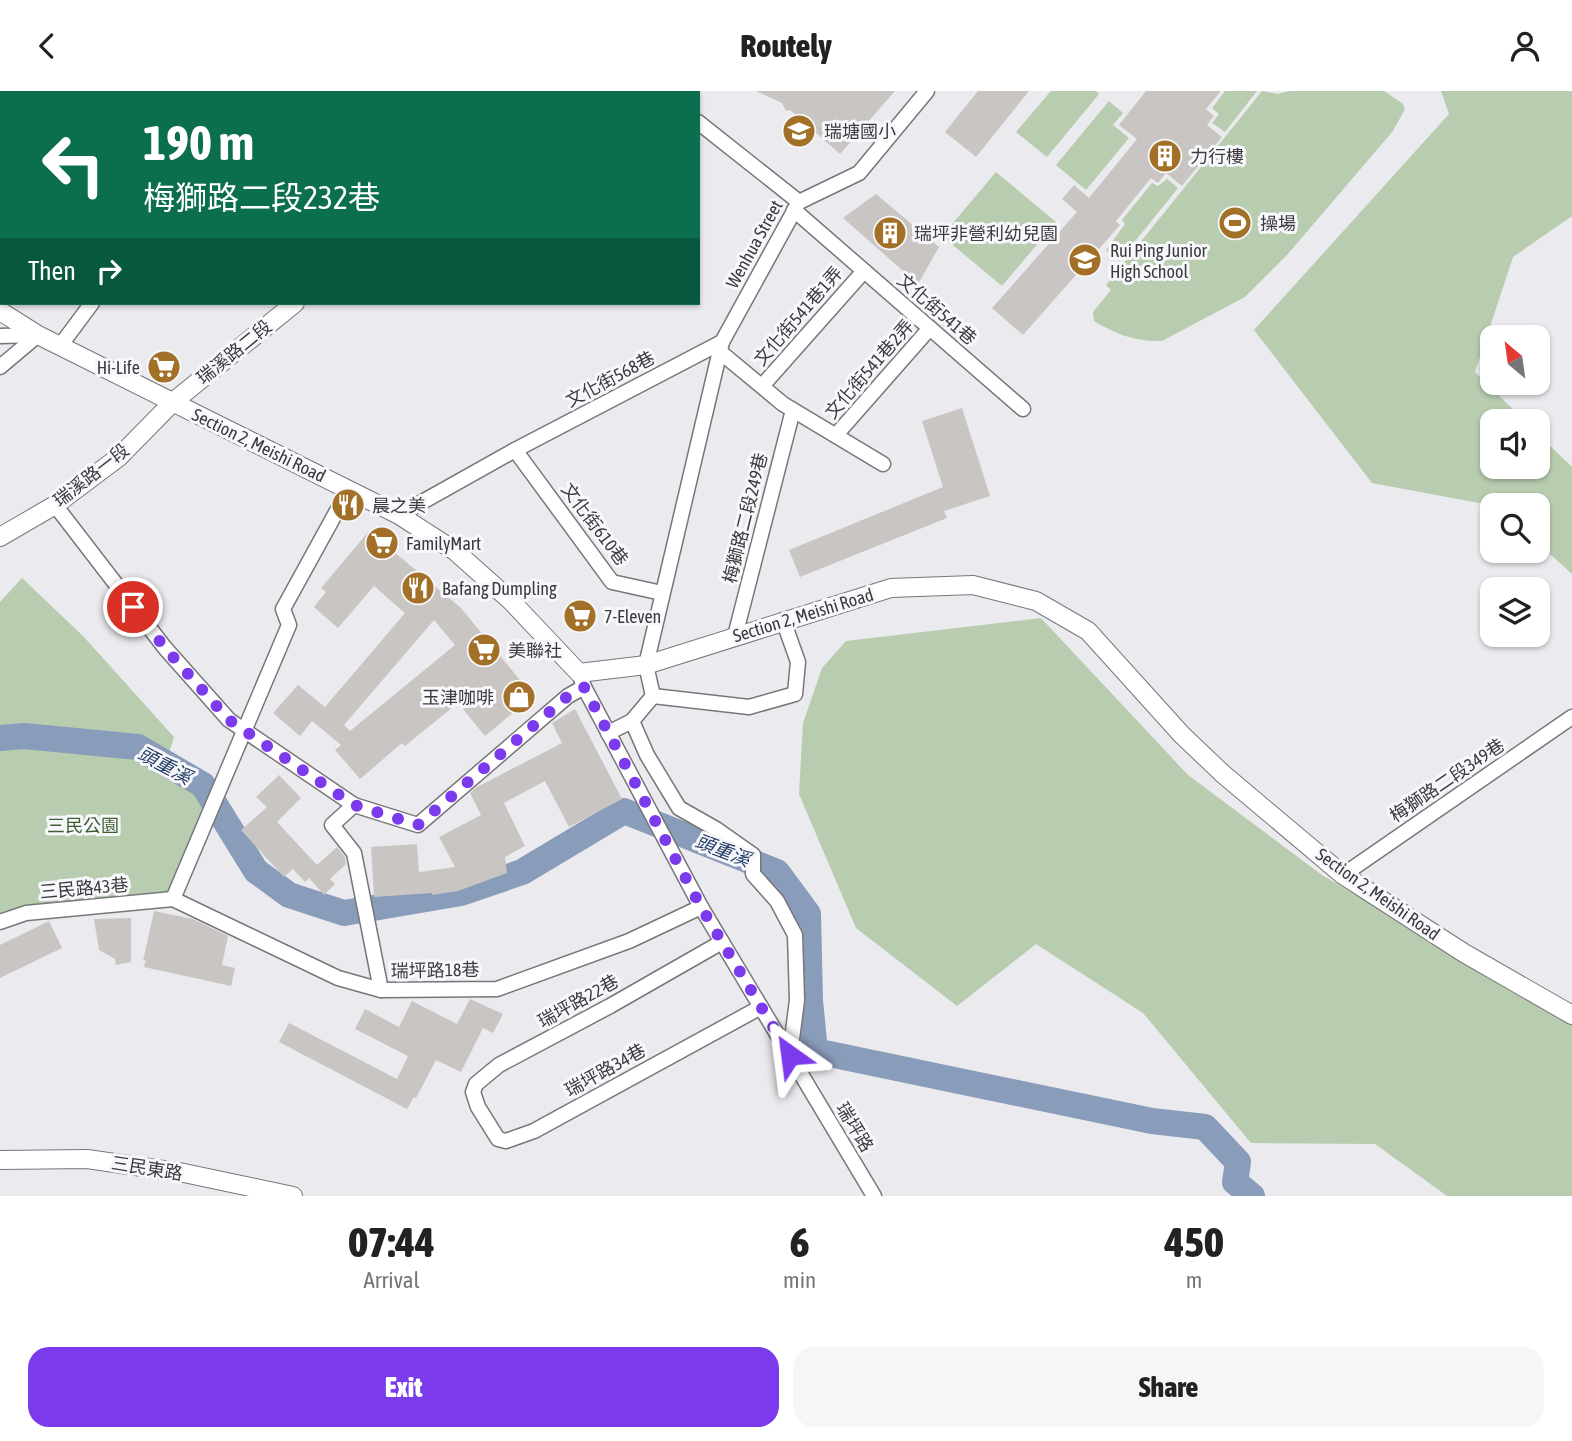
<!DOCTYPE html>
<html lang="en">
<head>
<meta charset="utf-8">
<style>
  :root { --surface:#fff; --page:#f6f6f6; --text:#222; --muted:#767676; --accent:#7c3aed }
  body { margin:0; font-family:"Asap Condensed","Noto Sans TC",sans-serif; background:var(--page); color:var(--text); height:100vh; display:flex; flex-direction:column; font-size:26px; white-space:nowrap }
  * { box-sizing:border-box; margin:0 }
  p { font-size:23px; color:var(--muted) }
  .icon { flex:none; width:38px; height:38px; fill:none; stroke:currentColor; stroke-width:2; stroke-linecap:round; stroke-linejoin:round }
  .map { position:relative; height:1105px; overflow:hidden }
  .sheet { display:flex; flex-direction:column; background:var(--surface); flex:1 }
  .sheet>* { flex:none }
  .top-card { position:absolute; left:0px; top:0px; width:700px; height:214px; box-shadow:0 2px 5px #0004; background:#0b6e4f; color:#fff; overflow:hidden }
  .needle { width:46px; rotate:331deg }
  .tools { position:absolute; left:1480px; top:234px; display:grid; gap:14px }
  .tools a { display:grid; place-items:center; width:70px; height:70px; border-radius:14px; background:var(--surface); box-shadow:0 2px 5px #0004; font-size:35px }
  .pin { position:absolute; display:grid; place-items:center; width:60px; height:60px; color:#fff; margin:-30px; border:4px solid #fff; border-radius:50%; box-shadow:0 2px 7px #0007 }
  .me { position:absolute; width:77px; margin:-38px; rotate:329deg; stroke-linejoin:round; filter:drop-shadow(0 0 5px #0008) }
  .turn { display:flex; align-items:center; gap:24px; height:147px; padding:0 28px; font-size:32px }
  .turn .icon { width:91px; height:91px; stroke-width:2.5 }
  .turn b { display:block; font-size:49px; line-height:60px }
  .then { display:flex; align-items:center; height:66px; padding:0 28px; background:#0003; gap:14px; font-size:26px }
  .eta { display:flex; justify-content:space-evenly; align-items:center; height:119px; text-align:center }
  .eta b { font-size:42px; font-weight:800; line-height:49px }
  .cta { display:flex; gap:14px; margin-top:auto; padding:14px 28px }
  .cta a { flex:1; height:80px; border-radius:21px; background:var(--accent); color:#fff; font-size:28px; font-weight:800; line-height:80px; text-align:center }
  .cta a+a { background:var(--page); color:var(--text) }
  header { display:flex; justify-content:space-between; align-items:center; height:91px; padding:0 28px; background:var(--surface); font-size:32px; font-weight:800 }
  .map>svg:first-child { display:block }
  .green { fill:#b8cdb0 }
  .lines { fill:none; stroke-linecap:round; stroke-linejoin:round }
  .river { stroke:#899cb9; stroke-width:26 }
  .building { fill:#c9c5c3; fill-rule:evenodd }
  .minor-casing { stroke:#77777a; stroke-width:17 }
  .tertiary-casing { stroke:#77777a; stroke-width:20 }
  .minor { stroke:#fff; stroke-width:14 }
  .tertiary { stroke:#fff; stroke-width:18 }
  .route { stroke:#7c3aed; stroke-width:12; stroke-dasharray:0 21.6 }
  .labels { text-anchor:middle; dominant-baseline:central; stroke-width:6; stroke-linejoin:round; paint-order:stroke }
  .poi-label { font-size:18px; fill:#3b3b3d; stroke:#f8f8fc; text-anchor:start }
  .street-label { font-size:18px; fill:#3b3b3d; stroke:#f8f8fc }
  .park-label { font-size:18px; fill:#3e5d31; stroke:#f8f8fc }
  .water-label { font-size:19px; font-style:italic; fill:#233d66; stroke:#f8f8fc }
</style>
</head>
<body>
<header><svg class="icon" aria-label="back" viewBox="0 0 24 24"><path d="M15 5l-7 7 7 7"/></svg>Routely<svg class="icon" aria-label="person" viewBox="0 0 24 24"><circle cx="12" cy="8" r="4"/><path d="M4 21q1-7 8-7t8 7"/></svg></header>
<div class="map">
<svg width="1572" height="1105" viewBox="0 0 1572 1105">
  <rect width="100%" height="100%" fill="#ebeaee"/>
  <g class="green">
    <polygon points="1051,0 1096,0 1099,3 1047,66 1016,41"/>
    <polygon points="1225,0 1257,0 1225,41 1212,32 1219,23 1212,17"/>
    <path d="M1262,0L1278,3L1289,0H1384L1402,12L1405,18L1393,40L1287,164L1245,206L1162,250C1137,251 1115,243 1094,230L1093,221L1111,199L1106,194Z"/>
    <polygon points="1441,0 1572,0 1572,125 1513,166 1475,281 1526,331 1493,331 1493,376 1538,376 1538,343 1572,376 1572,483 1538,452 1538,415 1495,415 1372,392 1254,239 1449,23"/>
    <polygon points="1109,10 1123,22 1113,34 1129,47 1086,99 1056,74"/>
    <polygon points="996,81 1056,131 1002,195 942,145"/>
    <polygon points="1167,88 1178,97 1119,170 1106,159 1125,133 1122,129 1152,92 1158,95"/>
    <polygon points="22,487 84,546 174,646 166,672 203,694 216,714 173,808 0,825 0,511"/>
    <polygon points="1041,527 1188,684 1322,784 1572,932 1572,1105 1447,1105 1375,1053 1251,1052 1143,922 1036,853 957,915 856,837 799,703 803,632 822,577 846,550"/>
  </g>
  <g class="lines">
    <polyline class="river" points="0,647 24,645 138,656 203,694 256,780 289,804 344,822 461,802 522,781 624,720 777,781 808,823 810,910 815,960 1152,1030 1205,1036 1238,1071 1235,1091 1252,1105"/>
  </g>
  <g class="building">
    <polygon points="756,0 895,0 840,63 790,19 786,20 782,12"/>
    <polygon points="978,0 1029,0 976,66 945,41"/>
    <polygon points="1146,0 1221,0 1206,18 1214,25 1207,34 1222,46 1182,95 1166,82 1158,92 1151,87 1116,130 1120,134 1023,244 992,217 1077,121 1062,108 1074,94 1089,107 1137,48 1119,34"/>
    <polygon points="876,103 939,156 918,193 843,127"/>
    <polygon points="962,317 990,405 944,420 947,427 800,486 789,459 943,396 922,330"/>
    <path d="M369,440L461,517L533,605L485,645L458,612L405,655L402,652L360,688L335,659L341,654L312,630L300,645L273,622L298,594L325,616L405,522L374,495L338,537L314,516L326,501L321,497ZM434,529L455,554L350,640L344,634Z"/>
    <polygon points="575,618 622,708 569,736 545,690 504,712 525,755 505,766 507,782 458,800 432,804 432,802 374,806 371,756 417,753 419,781 455,776 439,746 481,724 470,702 477,696 562,652 552,632"/>
    <polygon points="279,684 301,707 277,731 317,774 337,756 345,766 346,773 330,788 335,793 324,804 309,787 305,791 293,778 284,786 241,739 267,716 256,706"/>
    <polygon points="154,820 193,828 228,845 222,874 235,877 231,895 144,876 146,869 143,870"/>
    <polygon points="131,827 131,871 116,874 115,868 99,859 94,828"/>
    <polygon points="49,830 62,857 0,887 0,854"/>
    <polygon points="470,908 503,923 493,942 483,937 461,981 436,969 416,1007 414,1006 407,1018 279,951 289,932 397,988 408,965 355,938 365,918 399,936 412,910 457,933"/>
  </g>
  <g class="lines">
    <defs>
      <g id="minor">
        <polyline points="428,0 430,2"/>
        <polyline points="660,0 662,2"/>
        <polyline points="83,2 85,0"/>
        <polyline points="698,31 799,111"/>
        <polyline points="0,51 2,53"/>
        <polyline points="0,104 2,102"/>
        <polyline points="794,119 1023,318"/>
        <polyline points="0,245 38,244"/>
        <polyline points="60,255 92,212"/>
        <polyline points="719,260 783,313 883,373"/>
        <polyline points="0,276 38,244"/>
        <polyline points="762,295 864,180"/>
        <polyline points="836,344 930,237"/>
        <polyline points="515,359 612,491 662,502"/>
        <polyline points="55,414 165,557 229,629 354,714"/>
        <polyline points="399,424 515,359 722,251"/>
        <polyline points="783,529 798,571 795,603 749,616 653,605 646,574 722,251 799,111 859,82 927,0"/>
        <polyline points="735,545 793,319"/>
        <polyline points="579,582 584,596 701,816 874,1105"/>
        <polyline points="632,630 647,664 679,717 716,738 753,764 753,783 777,810 795,844 797,909 790,964"/>
        <polyline points="608,642 632,630 653,605"/>
        <polyline points="1343,784 1572,626"/>
        <polyline points="173,808 338,887 381,899 497,898 629,850 701,816"/>
        <polyline points="173,808 289,534 283,518 349,398"/>
        <polyline points="0,831 26,822 173,808"/>
        <polyline points="722,851 610,915 499,974 476,993 473,1001 478,1016 498,1048 506,1050 534,1040 761,916"/>
        <polyline points="381,899 354,762 332,734 354,714 418,734 568,605 584,596"/>
      </g>
      <g id="tertiary">
        <polyline points="514,2 516,0"/>
        <polyline points="0,220 38,244 399,424 455,460 511,510 579,582 646,574 891,497 973,494 1036,510 1088,540 1182,644 1223,683 1343,784 1464,862 1572,924"/>
        <polyline points="0,446 55,414 119,366 173,311 295,212"/>
        <polyline points="0,1069 87,1068 184,1082 293,1105"/>
      </g>
    </defs>
    <use href="#minor" class="minor-casing"/>
    <use href="#tertiary" class="tertiary-casing"/>
    <use href="#minor" class="minor"/>
    <use href="#tertiary" class="tertiary"/>
  </g>
  <g class="lines">
    <polyline class="route" points="133,516 165,557 229,629 354,714 418,734 568,605 584,596 701,816 790,964"/>
  </g>
  <defs>
    <symbol id="school-disc" viewBox="-11 -11 22 22"><circle r="9.5" fill="#a27026" stroke="#f8f8fc"/><path d="M0-5L7-2L0 1L-7-2ZM-4 1L0 2.5L4 1V4Q0 6-4 4Z" fill="#fff"/></symbol>
    <symbol id="building-disc" viewBox="-11 -11 22 22"><circle r="9.5" fill="#a27026" stroke="#f8f8fc"/><path d="M-4-6H4V6H1V3H-1V6H-4ZM-2.5-4.3h1.7v1.8h-1.7ZM.8-4.3h1.7v1.8H.8ZM-2.5-1h1.7V.8h-1.7ZM.8-1h1.7V.8H.8Z" fill="#fff"/></symbol>
    <symbol id="stadium-disc" viewBox="-11 -11 22 22"><circle r="9.5" fill="#a27026" stroke="#f8f8fc"/><path d="M0-5a6.5 5 0 1 0 0 10a6.5 5 0 1 0 0-10ZM-3.5-1.8h7v3.6h-7Z" fill="#fff"/></symbol>
    <symbol id="supermarket-disc" viewBox="-11 -11 22 22"><circle r="9.5" fill="#a27026" stroke="#f8f8fc"/><path d="M-6-5.5h2.5l.6 2H6L4.5 2H-2.5L-4.4-4H-6ZM-1.5 3.2a1.3 1.3 0 1 0 .1 0ZM3 3.2a1.3 1.3 0 1 0 .1 0Z" fill="#fff"/></symbol>
    <symbol id="restaurant-disc" viewBox="-11 -11 22 22"><circle r="9.5" fill="#a27026" stroke="#f8f8fc"/><path d="M-5-6h1v4h1v-4h1v4h1v-4h1v5L-1.5 .5V6h-2V.5L-5-1ZM5-6V6H3V1.5H1.5Q1.5-4 5-6Z" fill="#fff"/></symbol>
    <symbol id="shop-disc" viewBox="-11 -11 22 22"><circle r="9.5" fill="#a27026" stroke="#f8f8fc"/><path d="M-5-2.5h2.3a2.7 3.5 0 0 1 5.4 0H5L5.5 6h-11ZM-1.5-2.5h3a1.5 2.3 0 0 0-3 0Z" fill="#fff"/></symbol>
  </defs>
  <g fill-rule="evenodd">
    <use href="#school-disc" x="780" y="21" width="38" height="38"/>
    <use href="#building-disc" x="1146" y="46" width="38" height="38"/>
    <use href="#stadium-disc" x="1216" y="113" width="38" height="38"/>
    <use href="#building-disc" x="871" y="123" width="38" height="38"/>
    <use href="#school-disc" x="1066" y="150" width="38" height="38"/>
    <use href="#supermarket-disc" x="145" y="257" width="38" height="38"/>
    <use href="#restaurant-disc" x="329" y="395" width="38" height="38"/>
    <use href="#supermarket-disc" x="363" y="433" width="38" height="38"/>
    <use href="#restaurant-disc" x="399" y="478" width="38" height="38"/>
    <use href="#supermarket-disc" x="561" y="506" width="38" height="38"/>
    <use href="#supermarket-disc" x="465" y="540" width="38" height="38"/>
    <use href="#shop-disc" x="500" y="587" width="38" height="38"/>
  </g>
  <g class="labels">
    <g class="poi-label">
      <text x="824" y="40">瑞塘國小</text>
      <text x="1190" y="65">力行樓</text>
      <text x="1260" y="132">操場</text>
      <text x="914" y="142">瑞坪非營利幼兒園</text>
      <text x="1110" y="159">Rui Ping Junior<tspan x="1110" dy="21">High School</tspan></text>
      <text x="140" y="276" text-anchor="end">Hi-Life</text>
      <text x="372" y="414">晨之美</text>
      <text x="406" y="452">FamilyMart</text>
      <text x="442" y="497">Bafang Dumpling</text>
      <text x="604" y="525">7-Eleven</text>
      <text x="508" y="559">美聯社</text>
      <text x="494" y="606" text-anchor="end">玉津咖啡</text>
    </g>
    <g class="street-label">
      <text transform="translate(754 153) rotate(-61)">Wenhua Street</text>
      <text transform="translate(937 218) rotate(41)">文化街541巷</text>
      <text transform="translate(798 225) rotate(-49)">文化街541巷1弄</text>
      <text transform="translate(234 261) rotate(-39)">瑞溪路二段</text>
      <text transform="translate(869 278) rotate(-49)">文化街541巷2弄</text>
      <text transform="translate(610 288) rotate(-28)">文化街568巷</text>
      <text transform="translate(259 354) rotate(26)">Section 2, Meishi Road</text>
      <text transform="translate(91 384) rotate(-38)">瑞溪路一段</text>
      <text transform="translate(745 427) rotate(-76)">梅獅路二段249巷</text>
      <text transform="translate(595 433) rotate(53)">文化街610巷</text>
      <text transform="translate(803 524) rotate(-17)">Section 2, Meishi Road</text>
      <text transform="translate(1447 689) rotate(-34)">梅獅路二段349巷</text>
      <text transform="translate(84 797) rotate(-5)">三民路43巷</text>
      <text transform="translate(1378 803) rotate(35)">Section 2, Meishi Road</text>
      <text transform="translate(435 879) rotate(-1)">瑞坪路18巷</text>
      <text transform="translate(578 910) rotate(-29)">瑞坪路22巷</text>
      <text transform="translate(605 979) rotate(-29)">瑞坪路34巷</text>
      <text transform="translate(855 1036) rotate(59)">瑞坪路</text>
      <text transform="translate(147 1077) rotate(9)">三民東路</text>
    </g>
    <g class="park-label">
      <text x="83" y="734">三民公園</text>
    </g>
    <g class="water-label">
      <text transform="translate(165 674) rotate(28)">頭重溪</text>
      <text transform="translate(723 759) rotate(21)">頭重溪</text>
    </g>
  </g>
</svg>
<div class="tools">
<a><svg class="needle" viewBox="-14 -14 28 28"><path d="M0-13l5 13h-10z" fill="#e53935"/><path d="M0 13l5-13h-10z" fill="#767676"/></svg></a>
<a><svg class="icon" aria-label="sound" viewBox="0 0 24 24"><path d="M4 9h4l5-4v14l-5-4H4zM17 9q2 3 0 6"/></svg></a>
<a><svg class="icon" aria-label="search" viewBox="0 0 24 24"><circle cx="10" cy="10" r="6"/><path d="M15 15l6 6"/></svg></a>
<a><svg class="icon" aria-label="layers" viewBox="0 0 24 24"><path d="M12 4l9 5-9 5-9-5zM3 14l9 5 9-5"/></svg></a>
</div>
<div class="pin" style="left:133px;top:516px;background:#d93025"><svg class="icon" aria-label="arrive" viewBox="0 0 24 24"><path d="M6 21V4h12l-3 4 3 4H6"/></svg></div>
<svg class="me" style="left:790px;top:964px" viewBox="-20 -20 40 40"><path d="M0-17L14 15 0 8-14 15z" fill="#7c3aed" stroke="#fff" stroke-width="4"/></svg>
<div class="top-card">
<div class="turn"><svg class="icon" aria-label="left" viewBox="0 0 24 24"><path d="M17 20v-9H6M10 6l-5 5 5 5"/></svg><div><b>190 m</b>梅獅路二段232巷</div></div>
<div class="then">Then<svg class="icon" aria-label="right" viewBox="0 0 24 24"><path d="M7 20v-9h11M14 6l5 5-5 5"/></svg></div>
</div>
</div>
<section class="sheet">
<div class="eta">
<div><b>07:44</b><p>Arrival</p></div>
<div><b>6</b><p>min</p></div>
<div><b>450</b><p>m</p></div>
</div>
<div class="cta"><a>Exit</a><a>Share</a></div>
</section>
</body>
</html>
